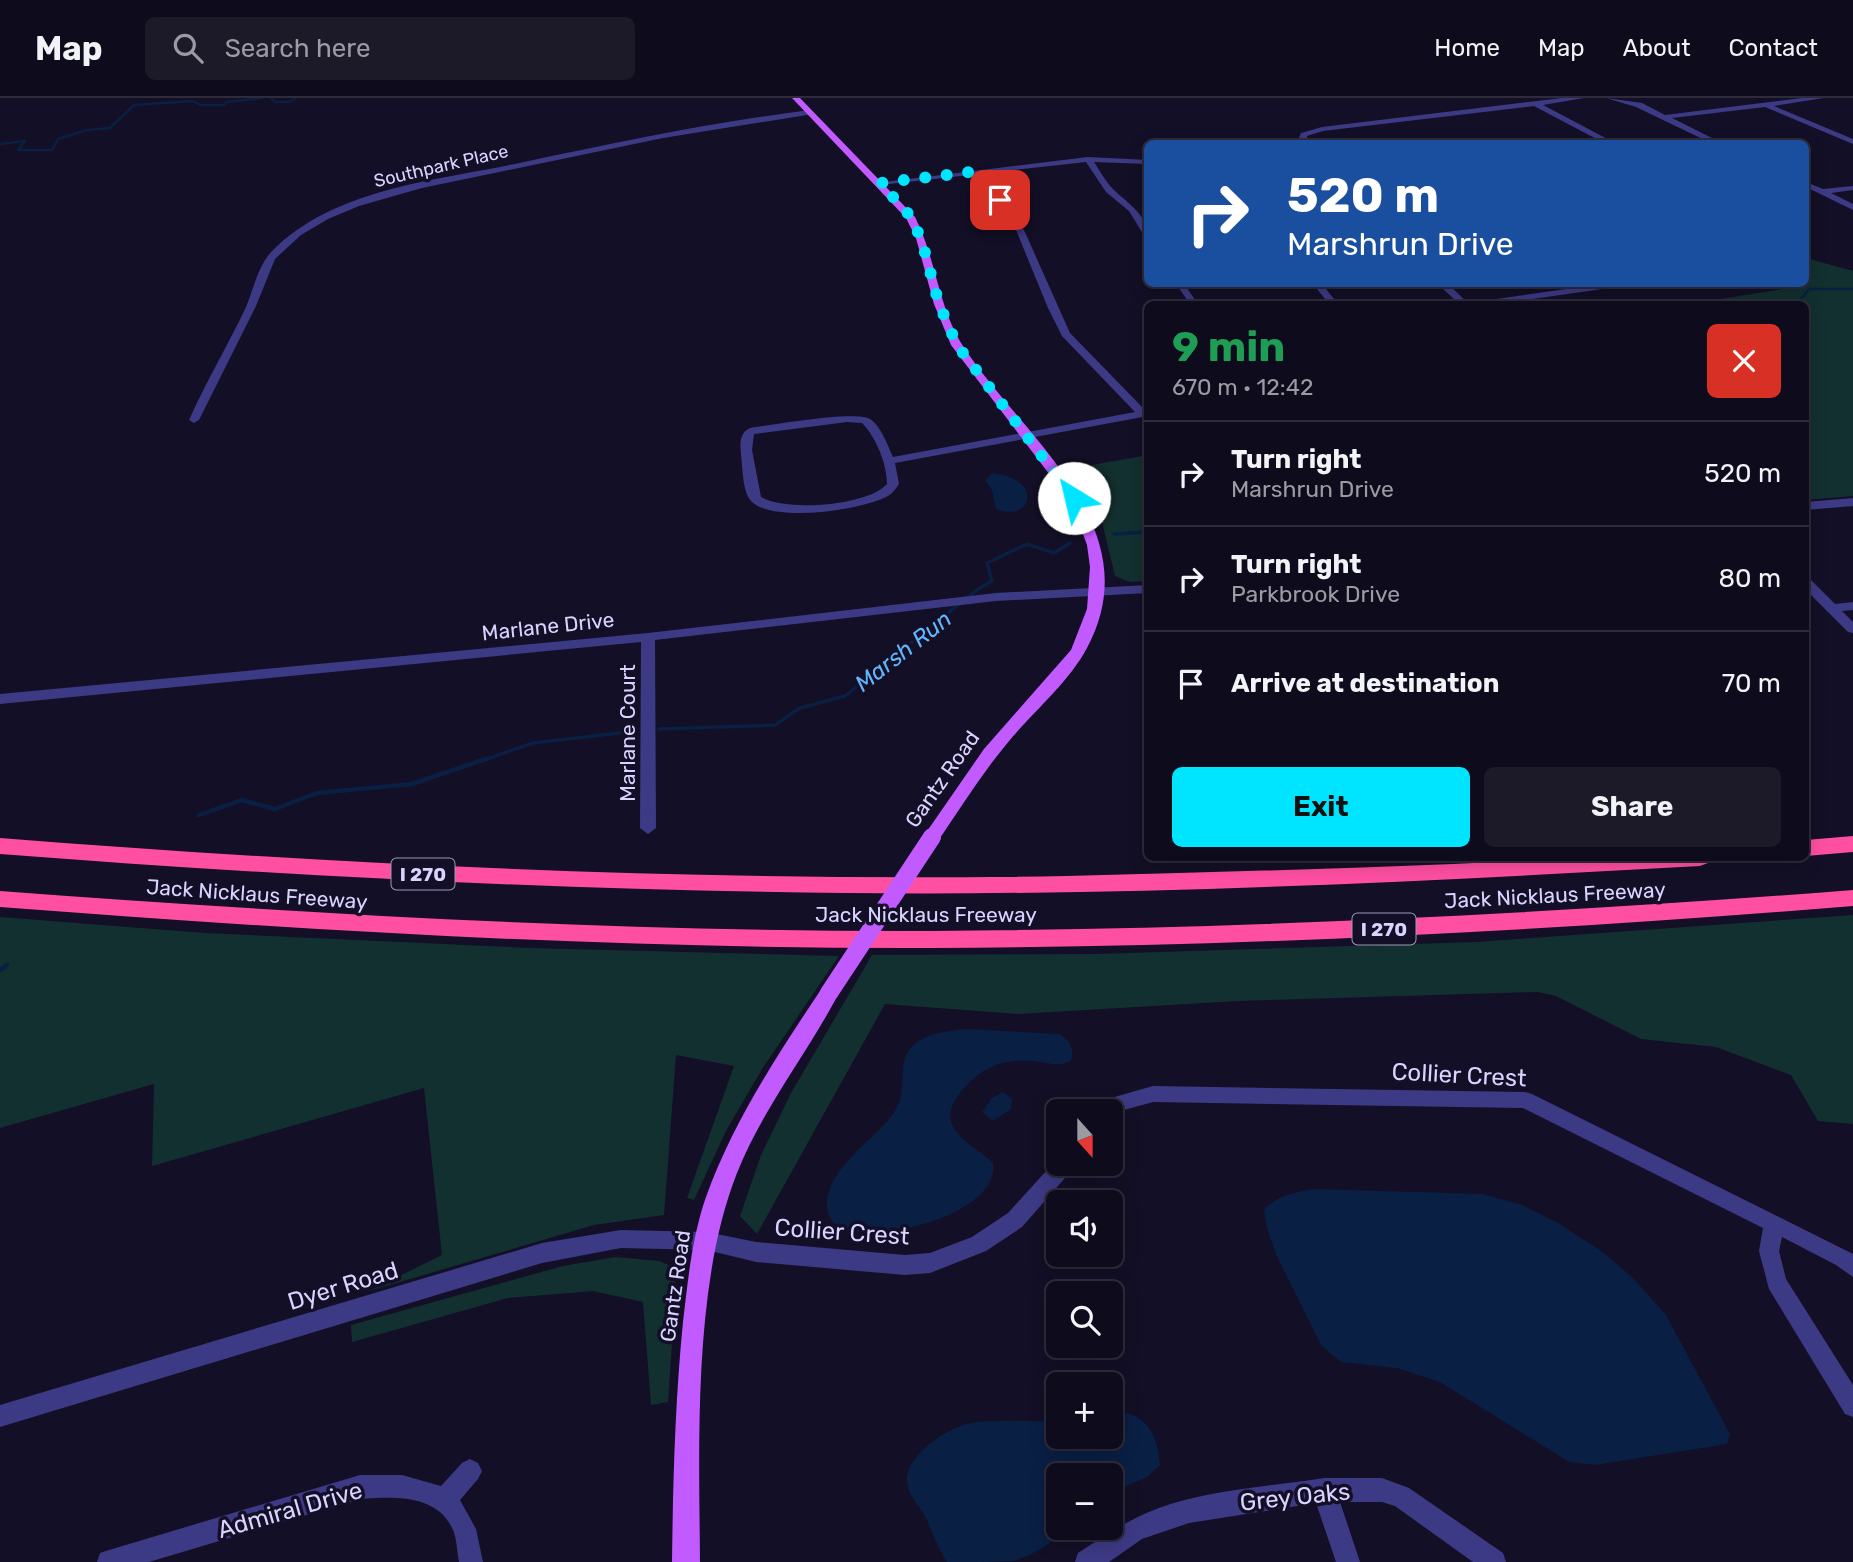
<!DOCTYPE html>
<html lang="en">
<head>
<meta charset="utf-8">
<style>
  :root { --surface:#0e0b1c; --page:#1c1929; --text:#f1f3f6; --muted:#9b9ba3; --line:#2e2b3b; --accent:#00e5ff }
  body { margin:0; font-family:Rubik,sans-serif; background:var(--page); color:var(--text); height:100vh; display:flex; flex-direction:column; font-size:26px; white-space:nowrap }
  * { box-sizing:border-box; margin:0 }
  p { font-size:23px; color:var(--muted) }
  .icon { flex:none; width:38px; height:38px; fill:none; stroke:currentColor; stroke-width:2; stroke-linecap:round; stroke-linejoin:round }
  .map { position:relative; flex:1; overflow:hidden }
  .drawer { position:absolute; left:1144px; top:203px; width:665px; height:560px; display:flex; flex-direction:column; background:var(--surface); border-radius:10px; box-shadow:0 4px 18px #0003,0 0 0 2px var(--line) }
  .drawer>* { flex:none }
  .hud { position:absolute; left:1144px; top:42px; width:665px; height:147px; border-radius:10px; box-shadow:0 4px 18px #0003,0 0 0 2px var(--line); background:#1a4fa0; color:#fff; overflow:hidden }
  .needle { width:46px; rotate:159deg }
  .tools { position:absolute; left:1046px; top:1001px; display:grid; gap:14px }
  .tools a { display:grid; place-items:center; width:77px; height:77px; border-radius:10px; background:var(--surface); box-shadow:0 4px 18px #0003,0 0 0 2px var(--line); font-size:35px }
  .pin { position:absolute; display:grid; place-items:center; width:60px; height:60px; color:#fff; margin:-30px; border-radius:14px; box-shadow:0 4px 10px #0006 }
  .me { position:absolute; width:77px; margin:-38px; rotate:324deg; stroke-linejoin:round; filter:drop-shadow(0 0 5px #0008) }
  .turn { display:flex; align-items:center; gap:24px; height:147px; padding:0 28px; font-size:32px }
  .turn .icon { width:91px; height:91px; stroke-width:2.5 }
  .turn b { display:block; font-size:49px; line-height:60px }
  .round { display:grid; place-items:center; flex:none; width:74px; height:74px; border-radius:10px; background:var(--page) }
  .overview { display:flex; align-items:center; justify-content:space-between; height:119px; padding:0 28px }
  h1 { font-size:42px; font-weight:700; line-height:52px; color:#1e9e55 }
  .cta { display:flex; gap:14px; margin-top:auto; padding:14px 28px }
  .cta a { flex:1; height:80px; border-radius:10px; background:var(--accent); color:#111; font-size:28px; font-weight:700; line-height:80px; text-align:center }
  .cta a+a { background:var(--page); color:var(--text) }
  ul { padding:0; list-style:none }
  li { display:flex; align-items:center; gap:21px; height:105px; padding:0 28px; border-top:2px solid var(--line) }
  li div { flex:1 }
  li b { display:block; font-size:26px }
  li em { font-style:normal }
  header { display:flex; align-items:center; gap:42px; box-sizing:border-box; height:98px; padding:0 35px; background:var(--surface); border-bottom:2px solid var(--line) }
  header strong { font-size:33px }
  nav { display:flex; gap:38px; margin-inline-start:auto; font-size:24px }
  .search { width:490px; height:63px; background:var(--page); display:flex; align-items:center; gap:18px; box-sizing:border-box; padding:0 24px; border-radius:10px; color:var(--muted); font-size:26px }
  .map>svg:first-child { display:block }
  .green { fill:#12302f }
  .water { fill:#0a1f44 }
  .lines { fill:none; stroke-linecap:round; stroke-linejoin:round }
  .stream-far2 { stroke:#0a1f44; stroke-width:2.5 }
  .stream-far1 { stroke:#0a1f44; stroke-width:3.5 }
  .stream { stroke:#0a1f44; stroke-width:4.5 }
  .minor { fill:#3d3a85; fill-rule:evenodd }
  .major { fill:#c25bff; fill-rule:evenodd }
  .highway { fill:#ff4fa3; fill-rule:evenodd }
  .major-bridge { stroke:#c25bff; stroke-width:18 }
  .route { stroke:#00e5ff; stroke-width:12; stroke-dasharray:0 21.6 }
  .labels { text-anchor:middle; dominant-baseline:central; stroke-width:7; stroke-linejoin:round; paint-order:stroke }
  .far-street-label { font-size:18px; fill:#d9d4ff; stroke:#130f26 }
  .shield { fill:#130f26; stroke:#9e99be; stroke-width:2 }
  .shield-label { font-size:19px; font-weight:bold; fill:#d9d4ff }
  .street-label { font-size:21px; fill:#d9d4ff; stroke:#130f26 }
  .water-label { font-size:23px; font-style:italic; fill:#62b6ff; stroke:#130f26 }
  .near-street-label { font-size:24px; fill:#d9d4ff; stroke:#130f26 }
</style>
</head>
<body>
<header>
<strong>Map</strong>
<div class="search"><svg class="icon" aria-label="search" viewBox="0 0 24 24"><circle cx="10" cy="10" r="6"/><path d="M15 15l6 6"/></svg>Search here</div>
<nav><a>Home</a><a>Map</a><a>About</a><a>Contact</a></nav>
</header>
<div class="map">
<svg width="1853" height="1464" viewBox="0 0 1853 1464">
  <rect width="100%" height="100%" fill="#130f26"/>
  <g class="green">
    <polygon points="1806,160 1853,173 1853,398 1806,402 1806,206 1690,206 1789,190 1782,186 1806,186"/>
    <polygon points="1148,357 1148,483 1130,484 1115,478 1095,395 1075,370"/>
    <polygon points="1853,817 1853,1026 1818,1023 1791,977 1716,949 1641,941 1556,898 1538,894 1237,903 1019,916 885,906 757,1136 740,1118 761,1057 791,995 872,857 1096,856 1476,844"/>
    <polygon points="0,819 205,835 530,850 839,858 762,971 726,1033 694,1102 687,1100 734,968 676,957 664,1117 594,1127 369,1193 442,1157 424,990 152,1068 154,986 0,1030"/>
    <polygon points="616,1159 659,1163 671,1168 676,1186 668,1304 651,1307 643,1204 593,1193 508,1200 352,1244 351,1227 563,1168"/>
  </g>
  <g class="water">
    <path d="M992,375C1045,381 1032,425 996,411L992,392L985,383Z"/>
    <path d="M967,931L1059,936C1071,944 1074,949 1071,963C1060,968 1051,966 1040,964C1006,959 981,968 960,995C932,1030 972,1045 993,1065C1001,1120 860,1150 835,1126C829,1121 826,1110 827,1102C831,1067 877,1040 895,1013C903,1001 902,986 903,972C905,937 939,934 967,931Z"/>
    <polygon points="1003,994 1012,1001 1011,1011 993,1023 982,1014 992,1000"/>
    <path d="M1314,1091L1483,1096L1522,1107L1560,1126L1604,1155L1633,1180L1666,1217L1730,1336L1727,1346L1595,1367L1569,1364L1440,1284L1397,1270L1341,1264L1321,1247L1276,1156L1267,1131L1264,1112C1278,1096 1295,1095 1314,1091Z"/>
    <path d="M1111,1313C1146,1313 1158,1336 1160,1367L1147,1379L1111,1395V1377H1059V1430H1069C1053,1443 1034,1458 1013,1463C994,1464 967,1464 947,1464C938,1450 933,1436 926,1420C920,1408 907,1397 907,1382C907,1354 953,1326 977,1324C1004,1322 1032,1324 1059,1323V1339H1111Z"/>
  </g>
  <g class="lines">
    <g class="stream-far2">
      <polyline points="271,0 275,4 289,4 296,0"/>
      <polyline points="0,46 25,43 18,52 52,52 58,41 87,32 110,30 134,7 193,3 200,7 224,7 227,4 262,0"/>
      <polyline points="1797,206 1809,191 1853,191"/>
    </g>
    <g class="stream-far1">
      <polyline points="1114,436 1148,434"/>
      <polyline points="659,631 775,627 800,610 845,598 978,491 992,483 987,465 1027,446 1054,455 1070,445"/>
      <polyline points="481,663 533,645 636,633"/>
    </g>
    <g class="stream">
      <polyline points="199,717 242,702 275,711 317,695 412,686 486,661"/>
      <polyline points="0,872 7,867"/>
    </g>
    <g class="minor">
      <polygon points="1562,0 1584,0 1543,7 1617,46 1606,46 1534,8 1323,33 1307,38 1308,46 1300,46 1298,42 1301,35 1322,29"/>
      <polygon points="1606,0 1642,5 1665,17 1802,0 1824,0 1774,8 1853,41 1853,46 1765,9 1672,20 1724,46 1713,46 1636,9"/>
      <path d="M810,12L813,16L663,40L422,90L359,108L328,121L301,137L275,161L256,208L199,322L194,325L189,322C206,284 228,247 246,209C254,190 258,167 273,152C336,89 441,82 524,64C619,44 714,24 810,12Z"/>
      <polygon points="1199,43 1205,43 1206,46 1198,46"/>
      <path d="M1088,59L1148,62V66L1094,64C1100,73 1106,84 1113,91C1128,106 1148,116 1148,140L1145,139L1129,113L1106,94L1086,64L978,76L1007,106L1024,132L1070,235L1145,312H1148V318L895,365L899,386C896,390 893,395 888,398C863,412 775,425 752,404C742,394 743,371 741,357C740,347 739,335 750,330C771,327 856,312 870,321C881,328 888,348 893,359L1135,314L1062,238L1048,210L1016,132L1001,110L970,77L880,87L876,85ZM847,324L862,325C876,339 887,366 887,386C868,408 785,414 761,399L752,352L754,336Z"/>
      <polygon points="1806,84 1823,91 1853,88 1853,92 1831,95 1853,106 1853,112 1806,89"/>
      <polygon points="1176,186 1184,186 1198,206 1190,206"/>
      <polygon points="1313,186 1322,186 1338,206 1329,206"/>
      <polygon points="1438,186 1448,186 1469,206 1459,206"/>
      <polygon points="1601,186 1621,186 1616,189 1499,206 1478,206 1483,203"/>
      <polygon points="1853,400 1853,408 1806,412 1806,404"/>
      <polygon points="1806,481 1811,482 1835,506 1853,504 1853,512 1842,513 1853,524 1853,535 1848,534 1806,492"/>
      <polygon points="1148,487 1148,495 996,503 655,542 656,730 648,736 640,730 641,544 0,606 0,596 648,535 996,495"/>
      <polygon points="1153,988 1525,994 1532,996 1853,1156 1853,1179 1836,1167 1782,1139 1779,1153 1786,1181 1853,1287 1853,1319 1845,1316 1769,1191 1759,1153 1763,1130 1523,1010 1153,1004 1124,1012 1111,1021 1111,1013 1102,1013 1111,1000"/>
      <polygon points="1058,1060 1059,1066 1075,1066 1072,1072 1022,1129 986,1153 930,1175 905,1177 756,1164 707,1152 621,1150 542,1165 0,1329 0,1307 542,1145 621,1132 707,1134 756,1144 905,1157 930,1155 972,1139 1008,1115"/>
      <path d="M470,1361L478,1365L482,1373L478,1381L460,1402L476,1431L483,1464H459C457,1454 457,1441 453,1432C437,1395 392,1399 360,1401L149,1464H97L100,1455L109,1452L360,1377H402L441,1388L462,1365Z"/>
      <path d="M1324,1380H1382L1409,1390L1503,1455L1506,1464H1473L1395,1408L1382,1404H1340L1360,1464H1336L1316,1405L1189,1425L1142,1441L1109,1464H1075L1078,1455C1104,1438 1129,1421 1159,1410C1206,1392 1273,1388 1324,1380Z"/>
    </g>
    <g class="major">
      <path d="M792,0H800L915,119C936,160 938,209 963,248C1022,339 1152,429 1087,550C1067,587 1031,615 1005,648C980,678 960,711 938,743H926L923,739L984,651L1071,552L1087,511L1090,469L1087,447L1072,406L951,247L934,206L916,140L906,120Z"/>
      <path d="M829,887L836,890L839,895C807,956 763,1010 737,1075C693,1186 699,1345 700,1464H672C673,1384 675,1304 683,1224C688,1182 692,1139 706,1099C733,1024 778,956 822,890Z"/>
    </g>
    <g class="highway">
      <polygon points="1853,738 1853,754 1806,758 1806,742"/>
      <path d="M0,740C355,768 710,784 1066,778C1195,775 1324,771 1453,766C1539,762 1626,755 1711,760L1708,765L1700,768C1415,784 1131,798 845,795C563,792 282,778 0,756Z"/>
      <path d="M1853,792V808C1546,833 1239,849 931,850C620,851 310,833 0,809V793C310,816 620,834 931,833C1239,831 1546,816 1853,792Z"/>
    </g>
    <polyline class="major-bridge" points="829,895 932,739"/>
  </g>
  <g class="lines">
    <polyline class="route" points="1000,102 971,74 880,85 907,114 921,140 939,206 957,247 1074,400"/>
  </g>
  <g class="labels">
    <g class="far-street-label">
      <text transform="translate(441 68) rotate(-13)">Southpark Place</text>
    </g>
    <g class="shield">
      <rect x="391.5" y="760.5" width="63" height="31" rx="5"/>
      <rect x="1352.5" y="815.5" width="63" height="31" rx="5"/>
    </g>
    <g class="shield-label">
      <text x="423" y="776">I 270</text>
      <text x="1384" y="831">I 270</text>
    </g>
    <g class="street-label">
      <text transform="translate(548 528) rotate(-6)">Marlane Drive</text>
      <text transform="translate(627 635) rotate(-90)">Marlane Court</text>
      <text transform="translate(942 681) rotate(-55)">Gantz Road</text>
      <text transform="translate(257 796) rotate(4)">Jack Nicklaus Freeway</text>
      <text transform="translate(1555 797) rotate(-3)">Jack Nicklaus Freeway</text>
      <text x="926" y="816">Jack Nicklaus Freeway</text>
      <text transform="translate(675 1188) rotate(-82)">Gantz Road</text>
    </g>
    <g class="water-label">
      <text transform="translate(903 553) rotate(-38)">Marsh Run</text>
    </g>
    <g class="near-street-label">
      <text transform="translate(1459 977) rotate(3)">Collier Crest</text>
      <text transform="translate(842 1134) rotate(4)">Collier Crest</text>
      <text transform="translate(343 1188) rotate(-17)">Dyer Road</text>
      <text transform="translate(1295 1399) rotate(-6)">Grey Oaks</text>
      <text transform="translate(290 1412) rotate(-16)">Admiral Drive</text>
    </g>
  </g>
</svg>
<div class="tools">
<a><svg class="needle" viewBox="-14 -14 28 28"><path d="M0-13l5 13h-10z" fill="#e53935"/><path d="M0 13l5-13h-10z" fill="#9b9ba3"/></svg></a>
<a><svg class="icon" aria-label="sound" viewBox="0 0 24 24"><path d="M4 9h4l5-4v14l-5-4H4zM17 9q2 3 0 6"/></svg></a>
<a><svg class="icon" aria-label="search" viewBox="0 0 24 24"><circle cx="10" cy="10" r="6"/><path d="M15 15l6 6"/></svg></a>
<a>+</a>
<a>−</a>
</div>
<div class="pin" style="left:1000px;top:102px;background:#d93025"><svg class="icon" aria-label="arrive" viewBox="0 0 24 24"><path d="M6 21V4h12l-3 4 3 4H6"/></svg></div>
<svg class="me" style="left:1074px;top:400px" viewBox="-20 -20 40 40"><circle r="19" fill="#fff"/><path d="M0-13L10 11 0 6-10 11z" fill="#00e5ff"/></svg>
<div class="hud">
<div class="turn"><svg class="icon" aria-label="right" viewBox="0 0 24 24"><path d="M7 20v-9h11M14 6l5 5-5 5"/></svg><div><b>520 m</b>Marshrun Drive</div></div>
</div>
<section class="drawer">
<div class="overview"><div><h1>9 min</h1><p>670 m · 12:42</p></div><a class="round" style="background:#d93025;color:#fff"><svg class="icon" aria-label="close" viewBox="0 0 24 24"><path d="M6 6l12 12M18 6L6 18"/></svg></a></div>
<ul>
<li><svg class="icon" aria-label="right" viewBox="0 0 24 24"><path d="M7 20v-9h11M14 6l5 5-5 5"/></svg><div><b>Turn right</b><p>Marshrun Drive</p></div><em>520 m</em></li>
<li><svg class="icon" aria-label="right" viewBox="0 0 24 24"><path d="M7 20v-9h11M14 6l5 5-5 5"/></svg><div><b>Turn right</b><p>Parkbrook Drive</p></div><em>80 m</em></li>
<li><svg class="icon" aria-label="arrive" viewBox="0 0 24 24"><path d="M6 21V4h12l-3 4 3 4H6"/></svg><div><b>Arrive at destination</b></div><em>70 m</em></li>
</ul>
<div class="cta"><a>Exit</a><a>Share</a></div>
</section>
</div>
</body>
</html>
